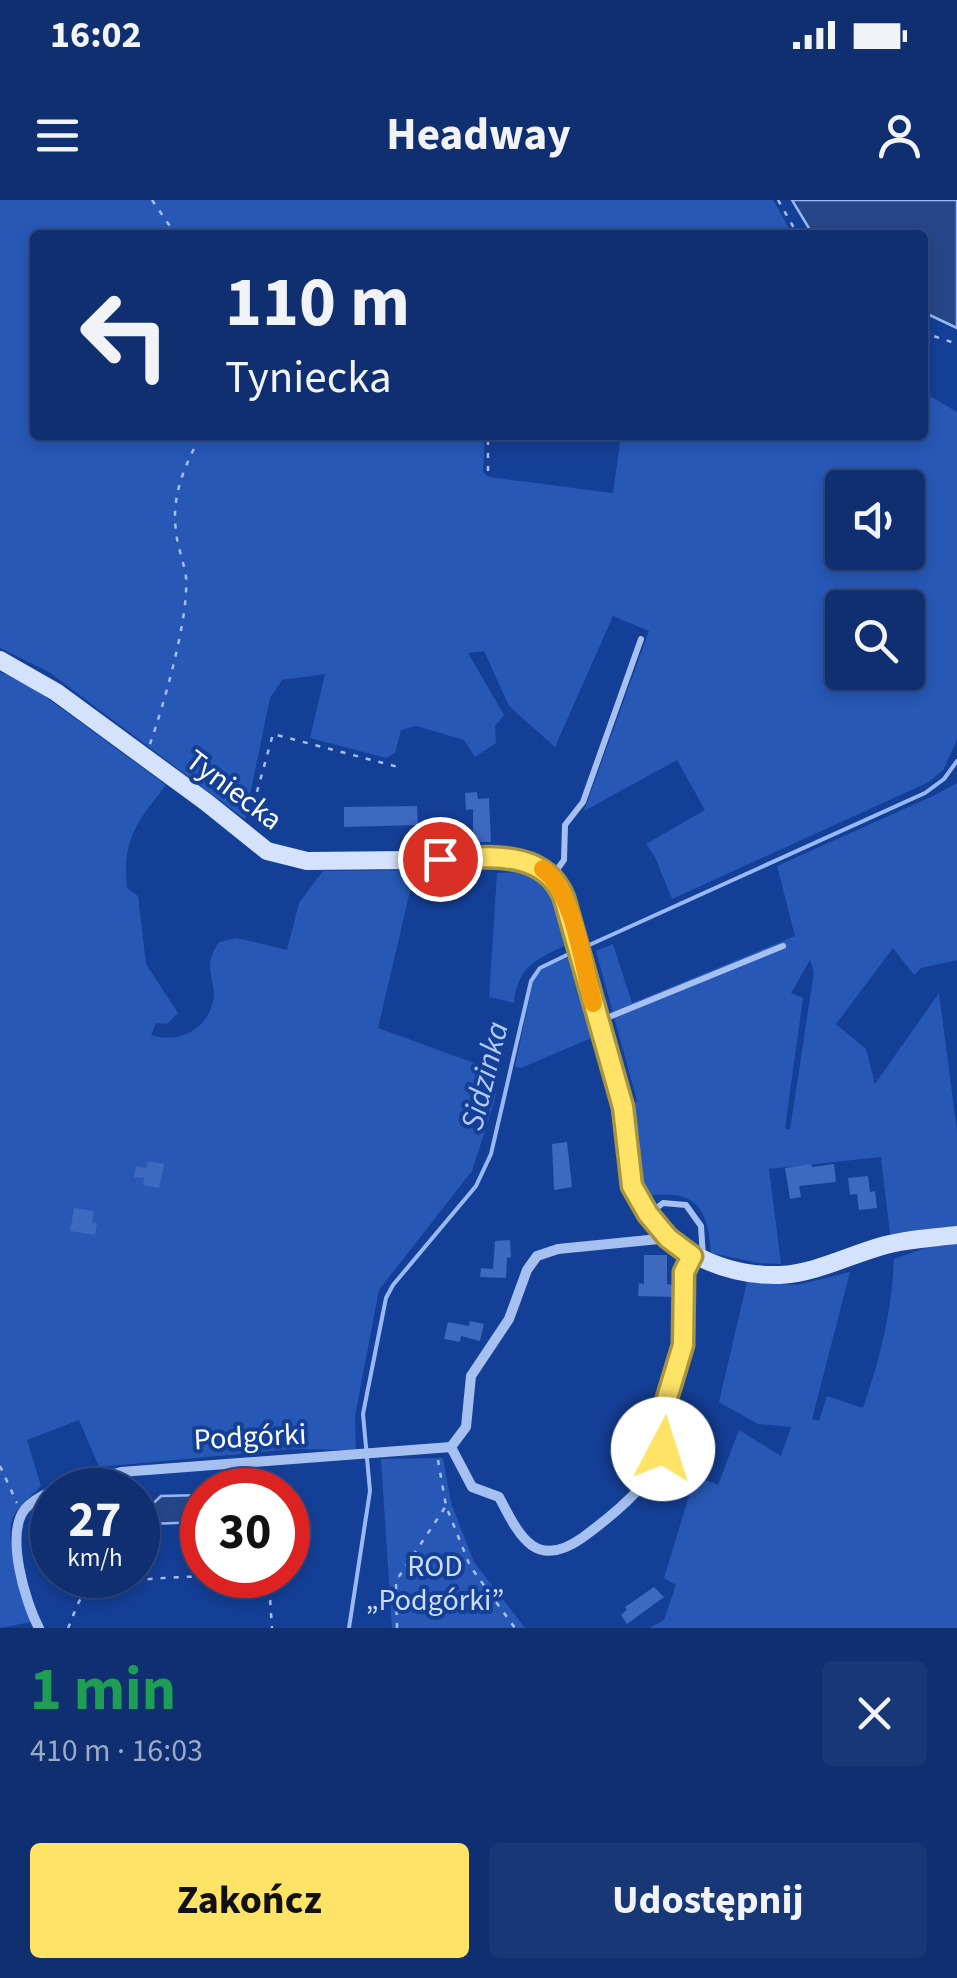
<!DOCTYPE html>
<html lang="pl">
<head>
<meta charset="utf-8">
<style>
  :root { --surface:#0f2f71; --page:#183776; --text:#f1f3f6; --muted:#9ba9c3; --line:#2f4a84; --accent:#ffe367 }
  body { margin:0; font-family:"Source Sans 3",sans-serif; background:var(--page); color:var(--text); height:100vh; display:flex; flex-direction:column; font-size:38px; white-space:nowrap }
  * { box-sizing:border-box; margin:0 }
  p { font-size:32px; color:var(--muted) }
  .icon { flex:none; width:55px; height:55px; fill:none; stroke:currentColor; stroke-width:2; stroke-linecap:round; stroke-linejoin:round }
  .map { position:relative; height:1428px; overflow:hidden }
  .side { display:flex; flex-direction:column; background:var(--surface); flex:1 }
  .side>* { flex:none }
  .banner { position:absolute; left:30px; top:30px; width:898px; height:210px; border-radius:10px; box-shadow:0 5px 15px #0003,0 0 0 2px var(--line); background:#0f2f71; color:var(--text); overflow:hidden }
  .fabs { position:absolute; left:825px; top:270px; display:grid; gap:20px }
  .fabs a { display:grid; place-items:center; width:100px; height:100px; border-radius:10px; background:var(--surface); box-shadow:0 5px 15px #0003,0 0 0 2px var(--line); font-size:50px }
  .speed { position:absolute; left:30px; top:1268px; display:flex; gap:20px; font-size:50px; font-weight:700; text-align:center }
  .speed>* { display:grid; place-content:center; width:130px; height:130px; border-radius:50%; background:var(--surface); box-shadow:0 5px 15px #0003,0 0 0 2px var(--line); line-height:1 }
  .speed small { font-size:25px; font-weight:400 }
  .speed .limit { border:15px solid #d22; background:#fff; color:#111 }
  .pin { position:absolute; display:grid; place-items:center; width:85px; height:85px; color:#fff; margin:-42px; border:5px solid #fff; border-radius:50%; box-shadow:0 2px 10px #0007 }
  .me { position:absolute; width:110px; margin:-55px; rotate:5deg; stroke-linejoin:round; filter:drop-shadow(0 0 8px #0008) }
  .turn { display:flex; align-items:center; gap:35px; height:210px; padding:0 30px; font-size:45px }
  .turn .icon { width:130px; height:130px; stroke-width:2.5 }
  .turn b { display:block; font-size:70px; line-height:85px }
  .round { display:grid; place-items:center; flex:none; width:105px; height:105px; border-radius:10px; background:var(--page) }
  .summary { display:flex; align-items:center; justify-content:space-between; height:170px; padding:0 30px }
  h1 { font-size:60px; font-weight:700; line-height:75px; color:#1e9e55 }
  .primary-button { display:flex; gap:20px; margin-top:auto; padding:20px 30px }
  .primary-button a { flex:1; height:115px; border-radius:10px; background:var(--accent); color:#111; font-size:40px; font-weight:700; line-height:115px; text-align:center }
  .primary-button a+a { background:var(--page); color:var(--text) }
  .status { display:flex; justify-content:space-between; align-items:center; height:70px; padding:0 50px; background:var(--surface); direction:ltr }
  .status svg { height:28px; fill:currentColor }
  header { display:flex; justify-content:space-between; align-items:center; height:130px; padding:0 30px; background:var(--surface); font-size:45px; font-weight:700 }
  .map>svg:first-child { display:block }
  .green { fill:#2758b6; fill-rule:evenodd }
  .water { fill:#274689; stroke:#98b9f5; stroke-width:2.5 }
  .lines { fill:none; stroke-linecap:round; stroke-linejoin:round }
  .stream { stroke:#98b9f5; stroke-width:4 }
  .building { fill:#3d69bf }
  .path { stroke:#a6c0f2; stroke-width:2.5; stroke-dasharray:5 8; stroke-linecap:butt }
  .lane { stroke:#a6c0f2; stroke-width:6 }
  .street { stroke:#a6c0f2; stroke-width:10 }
  .secondary { stroke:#d5e2fc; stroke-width:18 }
  .route-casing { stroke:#a69443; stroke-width:25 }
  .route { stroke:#ffe367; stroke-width:18 }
  .slow { stroke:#f59e0b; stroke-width:18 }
  .labels { text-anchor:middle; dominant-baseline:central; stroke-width:8; stroke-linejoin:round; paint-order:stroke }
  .street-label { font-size:30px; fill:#fff; stroke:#143f97 }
  .park-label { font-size:30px; fill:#cddefd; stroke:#143f97 }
  .water-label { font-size:32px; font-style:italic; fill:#b2cbf9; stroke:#143f97 }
</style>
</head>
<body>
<div class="status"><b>16:02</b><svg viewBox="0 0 49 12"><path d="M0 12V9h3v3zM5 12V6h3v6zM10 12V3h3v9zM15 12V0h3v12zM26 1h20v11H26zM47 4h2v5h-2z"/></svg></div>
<header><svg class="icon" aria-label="menu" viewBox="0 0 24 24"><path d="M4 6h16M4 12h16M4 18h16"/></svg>Headway<svg class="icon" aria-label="person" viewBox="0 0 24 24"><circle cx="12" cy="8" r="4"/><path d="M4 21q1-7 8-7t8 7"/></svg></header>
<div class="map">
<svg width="957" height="1428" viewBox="0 0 957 1428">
  <rect width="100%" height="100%" fill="#143f97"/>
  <g class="green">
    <path d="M0,0H773L793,35H35V235H485L483,272L489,277L613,293L621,235H922L923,192L957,212V540L943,570L929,582L672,699L655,657L646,644L705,610L677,560L584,611L649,431L613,416L555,547L509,506L484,451L468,453L504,515L495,526L496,543L475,557L464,540L416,526L401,530L395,553L386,558L310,538L325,474L282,480L270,498L245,619L49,472L0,448ZM842,288H908V352H842ZM842,408H908V472H842Z"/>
    <path d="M0,472L28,484L166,585C137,622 122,639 127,688L138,696L146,764L178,813L167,824L156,823L151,835C177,844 206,831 213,802C218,780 200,770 219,742L237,738L287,750L299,703L323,671L415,670L378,828L499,872L494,903L472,971L379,1090L355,1216L356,1250L293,1249L99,1267L79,1220L27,1240L41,1286C33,1295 18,1306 13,1317C3,1342 24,1397 31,1422L0,1428Z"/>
    <path d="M957,583V760L921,768L914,775L893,748L836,824L866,849L875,884L939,793L957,931V1029L890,1034L881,957L769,969L781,1064L759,1063L711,1053C708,1005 694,989 646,996L639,979L640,941L632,903L637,901L596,751L613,744L632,803L795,736L777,666L933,596ZM810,760L814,772L790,930L785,928L803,798L791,793Z"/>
    <path d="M521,672C556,686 558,712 569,744C538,758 517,766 514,803L489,797L497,673Z"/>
    <polygon points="574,755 596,836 521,868 515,867 533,781 544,768"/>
    <path d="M957,1042V1428H649L664,1420L676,1385L664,1378L695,1276L718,1285L739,1230L781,1256L791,1227L758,1224L719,1202L747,1082L798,1085L850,1072L812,1219L819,1221L827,1196L863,1208C880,1158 892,1112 894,1059L934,1045Z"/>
    <polygon points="443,1258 451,1303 474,1362 525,1428 392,1428 381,1259"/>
  </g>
  <g class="water">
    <polygon points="792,0 957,0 957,128 923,112 922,35 813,35"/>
    <polygon points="202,1295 202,1322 148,1324 144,1321 145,1311 161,1296"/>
  </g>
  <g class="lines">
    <g class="stream">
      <polyline points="587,746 925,593 944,579 957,561"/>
      <polyline points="349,1428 370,1291 363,1214 386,1098 393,1085 476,986 491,954 531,781 540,768 573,752"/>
    </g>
  </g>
  <g class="building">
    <polygon points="477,592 478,599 489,598 491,642 473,642 473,609 466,610 465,593"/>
    <polygon points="417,606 418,625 344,627 344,607"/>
    <polygon points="567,942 572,987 554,990 552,944"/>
    <polygon points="148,961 164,964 159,988 143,985 144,978 134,977 136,966 146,968"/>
    <polygon points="811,964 812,967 834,964 836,982 799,986 801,997 790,999 785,968"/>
    <polygon points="868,976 870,992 875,991 877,1008 859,1010 857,994 850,995 848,978"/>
    <polygon points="74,1008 94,1011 92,1022 97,1023 95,1035 70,1031"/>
    <polygon points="510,1040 511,1057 507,1058 506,1078 480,1077 481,1068 493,1069 495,1041"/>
    <polygon points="644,1055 667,1055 667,1084 674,1085 674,1097 638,1096 639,1083 644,1084"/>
    <polygon points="470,1121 484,1124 480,1141 461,1136 460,1142 444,1139 448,1122 469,1126"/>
    <polygon points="635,1204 649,1204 645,1253 626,1253 626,1234 634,1234"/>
    <polygon points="654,1387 664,1397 627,1424 621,1415 627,1410 625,1407"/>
  </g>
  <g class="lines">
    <g class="path">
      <polyline points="152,0 176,35"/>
      <polyline points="778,0 798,35"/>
      <polyline points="922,132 957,144"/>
      <polyline points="488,271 488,235"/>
      <path d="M150,544C164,504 189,418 186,377C184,362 177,346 176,331C171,296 185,265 201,235"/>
      <polyline points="250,617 273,534 402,568"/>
      <polyline points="438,1260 446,1306 470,1366 515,1428"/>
      <polyline points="0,1266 17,1303"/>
      <path d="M68,1428C73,1418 77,1401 85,1393C104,1375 233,1376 264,1375L269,1383L272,1428"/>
      <polyline points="397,1428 396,1381 446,1306"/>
    </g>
    <g class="lane">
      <polyline points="553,675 564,660 565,625 583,602 641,439"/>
      <polyline points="604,819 783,746"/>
      <polyline points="649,1014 663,1003 686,1005 701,1026 703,1057"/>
    </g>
    <g class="street">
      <path d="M669,1038L558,1049L537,1056L527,1070L509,1119L471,1176L466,1227L451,1247L472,1287L499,1297C519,1335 535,1371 582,1338C608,1319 656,1282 663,1249C666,1235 662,1219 666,1204C671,1184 680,1165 683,1145C687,1114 679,1084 692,1055"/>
      <polyline points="54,1290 121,1272 451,1247"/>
      <path d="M39,1428C25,1402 5,1334 25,1309C32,1301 43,1295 52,1291"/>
    </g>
    <path class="secondary" d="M0,460L56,492L206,602L267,651L307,661L514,659C539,664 555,674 565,698C584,766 604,835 622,903C629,930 624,961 633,986C653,1045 721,1077 780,1075C816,1073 847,1056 882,1046C906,1039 932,1038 957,1035"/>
  </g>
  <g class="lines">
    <defs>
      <path id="route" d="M440,659C485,658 544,647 564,698L623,907L632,986L648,1014L668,1038L692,1056L684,1072L683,1145L664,1208L663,1249"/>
    </defs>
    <use href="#route" class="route-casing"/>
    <use href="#route" class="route"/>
    <path class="slow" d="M543,669C574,692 583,765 593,803"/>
  </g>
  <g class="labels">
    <g class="street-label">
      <text transform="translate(234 590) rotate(37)">Tyniecka</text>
      <text transform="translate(250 1237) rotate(-3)">Podgórki</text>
    </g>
    <g class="park-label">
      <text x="435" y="1366">ROD<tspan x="435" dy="34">„Podgórki”</tspan></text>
    </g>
    <g class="water-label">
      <text transform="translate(485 876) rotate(-76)">Sidzinka</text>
    </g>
  </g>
</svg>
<div class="fabs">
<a><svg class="icon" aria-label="sound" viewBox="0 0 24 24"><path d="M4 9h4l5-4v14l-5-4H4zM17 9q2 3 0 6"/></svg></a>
<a><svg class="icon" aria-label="search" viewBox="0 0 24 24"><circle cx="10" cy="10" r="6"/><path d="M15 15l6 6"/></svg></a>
</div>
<div class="speed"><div>27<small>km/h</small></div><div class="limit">30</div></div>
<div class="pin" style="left:440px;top:659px;background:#d93025"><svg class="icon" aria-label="arrive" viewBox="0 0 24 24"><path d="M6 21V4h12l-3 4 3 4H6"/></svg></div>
<svg class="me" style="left:663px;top:1249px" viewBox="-20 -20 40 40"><circle r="19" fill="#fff"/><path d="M0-13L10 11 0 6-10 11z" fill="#ffe367"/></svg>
<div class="banner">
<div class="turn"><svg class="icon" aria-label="left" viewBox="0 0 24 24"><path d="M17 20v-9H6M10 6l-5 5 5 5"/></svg><div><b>110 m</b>Tyniecka</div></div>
</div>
</div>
<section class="side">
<div class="summary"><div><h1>1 min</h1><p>410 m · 16:03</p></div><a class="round"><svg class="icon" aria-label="close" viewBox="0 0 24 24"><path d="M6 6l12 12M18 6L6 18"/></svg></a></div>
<div class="primary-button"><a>Zakończ</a><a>Udostępnij</a></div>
</section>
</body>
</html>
